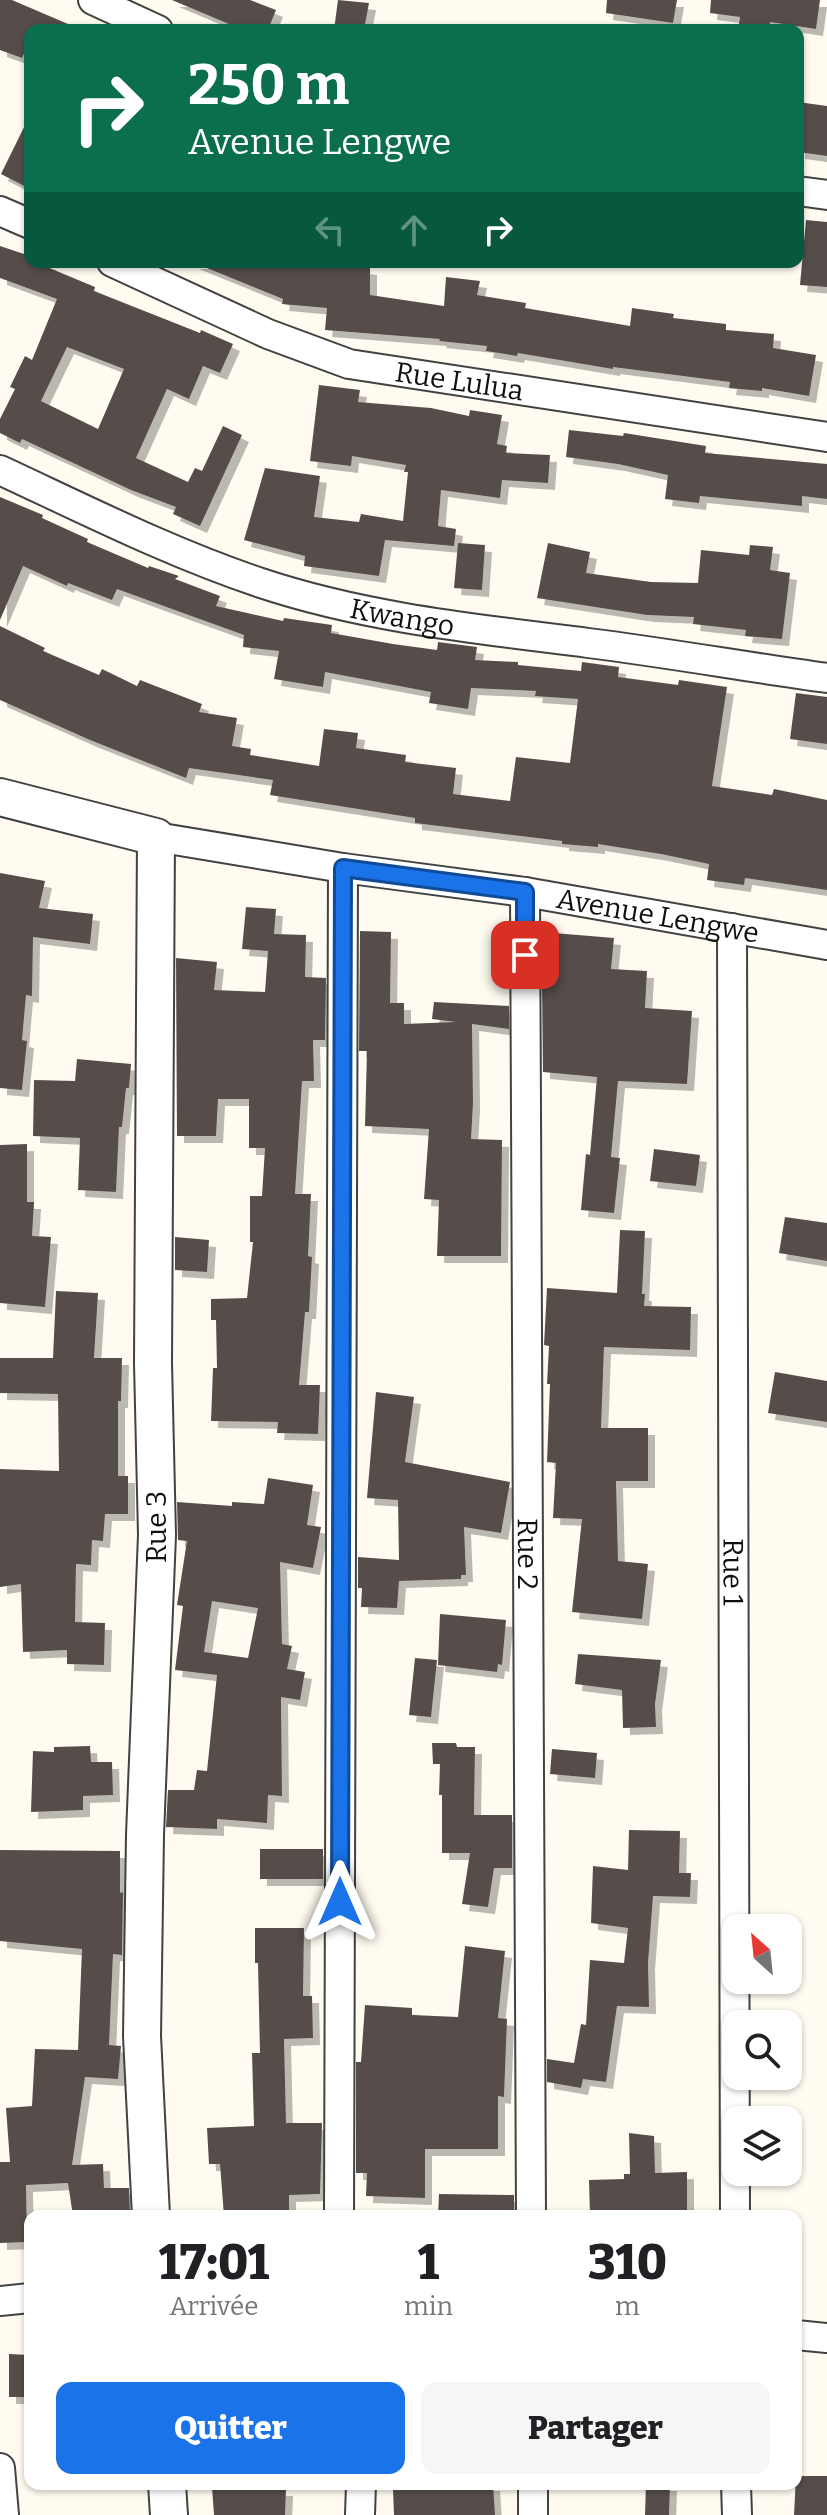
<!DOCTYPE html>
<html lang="fr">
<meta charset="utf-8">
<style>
:root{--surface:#fff;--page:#f6f6f6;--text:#202124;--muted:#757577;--accent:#1a73e8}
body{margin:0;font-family:Bitter,serif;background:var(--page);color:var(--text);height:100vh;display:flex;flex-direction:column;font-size:30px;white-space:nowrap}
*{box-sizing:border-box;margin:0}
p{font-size:26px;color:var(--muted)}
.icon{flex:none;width:44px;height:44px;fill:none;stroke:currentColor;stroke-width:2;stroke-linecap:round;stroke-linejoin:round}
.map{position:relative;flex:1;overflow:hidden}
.side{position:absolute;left:24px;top:2210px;width:778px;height:280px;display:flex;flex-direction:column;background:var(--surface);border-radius:16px;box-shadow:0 2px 6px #0004}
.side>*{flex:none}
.hud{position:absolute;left:24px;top:24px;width:780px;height:244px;border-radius:16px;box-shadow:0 2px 6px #0004;background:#0b6e4f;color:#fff;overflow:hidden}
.needle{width:52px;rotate:333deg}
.fabs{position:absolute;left:722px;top:1914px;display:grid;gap:16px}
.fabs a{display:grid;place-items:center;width:80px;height:80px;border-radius:16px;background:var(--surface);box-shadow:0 2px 6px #0004;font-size:40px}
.pin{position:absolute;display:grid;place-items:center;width:68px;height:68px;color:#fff;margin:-34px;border-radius:16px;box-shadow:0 4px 12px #0006}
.me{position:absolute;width:88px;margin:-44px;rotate:0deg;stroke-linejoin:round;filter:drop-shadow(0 0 6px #0008)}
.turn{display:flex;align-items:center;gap:28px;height:168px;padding:0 32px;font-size:36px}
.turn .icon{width:104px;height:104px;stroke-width:2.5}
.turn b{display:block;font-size:56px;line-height:68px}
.lanes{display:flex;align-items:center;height:76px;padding:0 32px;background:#0003;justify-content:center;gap:40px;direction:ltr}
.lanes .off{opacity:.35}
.eta{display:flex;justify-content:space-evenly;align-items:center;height:136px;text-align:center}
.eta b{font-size:48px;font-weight:800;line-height:56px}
.primary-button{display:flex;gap:16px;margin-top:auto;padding:16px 32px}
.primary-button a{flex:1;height:92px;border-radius:16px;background:var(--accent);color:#fff;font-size:32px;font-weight:800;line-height:92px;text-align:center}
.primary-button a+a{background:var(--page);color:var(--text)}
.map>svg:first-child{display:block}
.building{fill:#574e4b;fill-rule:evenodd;filter:url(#shadow)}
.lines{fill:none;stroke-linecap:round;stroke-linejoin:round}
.minor-casing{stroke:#424242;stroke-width:32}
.tertiary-casing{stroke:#424242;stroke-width:40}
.minor{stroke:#fff;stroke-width:28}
.tertiary{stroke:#fff;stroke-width:36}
.route-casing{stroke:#114b97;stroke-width:20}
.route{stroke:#1a73e8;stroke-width:14}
.labels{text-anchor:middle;stroke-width:8;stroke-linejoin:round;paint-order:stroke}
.street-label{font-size:28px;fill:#0f0f0f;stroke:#fff}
</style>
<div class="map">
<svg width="827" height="2515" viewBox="0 0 827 2515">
<defs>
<filter id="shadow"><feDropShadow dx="7" dy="7" stdDeviation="0" flood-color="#0004"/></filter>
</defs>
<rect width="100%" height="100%" fill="#fffbf0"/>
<path class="building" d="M0,0H12L82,30H30V40L22,58L0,50Z
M172,0H250L276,10L268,30H243Z
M338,0L369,3L364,30H334Z
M607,0H677L673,23L606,13Z
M711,0H820L816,29L770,22L769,30H738L740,17L710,13Z
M798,102L827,106V156L798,152Z
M30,115V189L1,174Z
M806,220L827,222V287L800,285Z
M0,246L30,256V262L49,263L47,267L95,287L94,291L200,333L201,330L233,344L220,373L203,366L189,399L167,389L136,458L188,482L195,468L202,471L223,426L242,435L200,526L173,514L176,507L131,490L22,439L20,443L0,433V419L15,389L10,387L25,356L32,360L57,299L0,278ZM67,347L124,369L98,429L41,401Z
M192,262H322L370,268V295L444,306L446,277L480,281L477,295L526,303L525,308L630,326L632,308L674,314L673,318L726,324V330L774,334L773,348L816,355L809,396L762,388V391L729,388L730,382L613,367V369L518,353L517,356L486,351L487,346L439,341L440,339L325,330L327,308L282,304L283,299Z
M319,385L360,390L358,402L431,408L469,416L470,410L502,415L497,444L507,446L506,453L550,455L548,483L502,480L500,498L441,490L438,526L456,529L454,546L385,540L379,576L304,566L305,556L244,540L265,468L320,476L314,517L359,522L361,514L403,521L408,472H404L406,465L352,456L351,466L310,461Z
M569,430L623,436L624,433L706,446L705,453L827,464V499L802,496V506L700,496L699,503L665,499L668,475L618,464L566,457Z
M0,497L43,515L42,518L88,539L87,542L148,568L149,566L179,576L175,579L220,596L216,606L283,621L284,618L332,625L331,633L393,644L437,650L438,642L477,647L475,660L518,662V665L581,671L582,662L619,667L618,677L678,685L679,680L727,687L712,786L772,795L774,789L827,800V890L745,878L744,885L707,880L709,864L661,854L598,844V847L562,844V841L415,823V818L270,795L273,780L189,768L186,778L90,740L0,700V626L45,648L43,651L99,675L102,669L137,686L140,680L202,704L199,712L237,718L232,746L251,749L250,755L319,766L324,729L358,733L356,748L406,755L405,762L456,768L453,794L510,801L516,757L570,763L578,699L535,696L536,691L471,688L468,709L429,703L431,692L325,672L323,687L274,679L279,651L243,647L244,635L183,613L117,589L112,600L68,583L67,586L23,566L0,620Z
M458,543L485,545L482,590L454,588Z
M548,543L590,552L586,573L651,582L698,583L701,550L749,555L750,545L773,547L770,570L790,573L782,639L745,636L746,630L693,624L694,617L647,615L537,598Z
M796,693L827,697V744L790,739Z
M0,873L45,881L39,908L93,914L90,944L33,937L32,996L26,995L22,1040L27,1041L22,1090L0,1088Z
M246,907L276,909L274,934L306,935L305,977L326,978L325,1040H313L314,1081H302L295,1194H311L308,1256L312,1257L309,1312H305L299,1385H320L318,1434L277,1433L278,1422L211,1421L213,1368H217L216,1320H211V1299L247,1298L253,1242H250V1196H262L265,1148H249V1099H218L216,1136H177L176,958L217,962L214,990L265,992L268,951L242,949Z
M360,931L391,932L390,1003H404V1024L456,1022L432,1019L434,1002L509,1006V1029L472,1024L473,1103L471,1139L502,1140L501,1256H437L439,1200L424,1199L429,1129L365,1126L367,1051H359Z
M542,932L614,938L611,969L647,971L645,1008L692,1011L687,1084L618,1081L611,1157L620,1158L614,1213L581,1210L586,1154L590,1155L597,1077L543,1072L542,986L546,955L542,954Z
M77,1059L131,1064L129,1088H126L122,1127H119L116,1192L78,1190L80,1138L33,1136L34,1080L75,1081Z
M27,1144V1202H34L32,1236L51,1237L45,1307L0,1303V1145Z
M654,1149L700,1155L696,1186L650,1181Z
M785,1217L827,1223V1261L779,1253Z
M620,1230L645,1231L642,1294H645L644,1306L691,1307L690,1350L604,1347L601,1428H648V1481H616L618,1561L648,1564L642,1619L572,1612L582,1519L553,1518L556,1463L547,1462L550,1384H547L549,1346L544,1345L547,1288L617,1293Z
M175,1237L209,1240L207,1272L175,1270Z
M56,1291L98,1293L94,1358H122L121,1401H118V1476H128V1514H105L103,1541L92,1540L91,1565L76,1564L75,1622L105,1623L104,1665L67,1664V1650L23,1652L21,1584L0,1587V1469L59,1471L58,1394L0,1393V1358H53Z
M775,1372L827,1381V1422L768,1413Z
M376,1392L414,1397L405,1462L510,1482L501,1533L464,1527L466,1575H461V1579L399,1581L397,1608L361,1607L362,1588H358V1557L399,1560L398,1500L367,1498Z
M268,1478L313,1485L307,1525L321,1527L313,1568L280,1562L282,1644L292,1646L287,1669L305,1672L300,1700L281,1697L282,1796L268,1795L267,1823L217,1819V1829L166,1827L168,1790H194L197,1770L207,1771L217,1675L175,1670L183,1606L177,1605L187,1541L178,1540L177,1502L232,1506V1502L264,1504ZM212,1601L258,1608L248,1658L204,1652Z
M440,1614L506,1620L502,1665L498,1664L497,1672L438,1665Z
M578,1654L661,1660L655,1704L656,1727L623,1728L622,1690L575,1684Z
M415,1658L437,1660L431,1717L409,1715Z
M432,1743H456L457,1747H475L474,1815H512V1868H494L488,1907L462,1904L470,1853H442V1795H439L440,1764H433Z
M90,1746L91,1762H112L113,1795L83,1796V1810L31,1812L33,1751L54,1752V1747Z
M552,1749L597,1753L595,1778L550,1774Z
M629,1830L680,1831L679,1873H691L690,1897L653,1896L648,1963L649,2007L617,2006L606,2082L583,2079L581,2088L547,2082V2059L574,2063L581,2024L586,2025L590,1960L624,1963L628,1928L591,1923L593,1866L628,1870Z
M260,1849H323V1879H260Z
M0,1850L120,1851V1893L123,1892L122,1955L113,1954L109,2045L121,2046L118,2079L85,2077L72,2165L103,2164L104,2188H129L130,2216H73L68,2183L26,2185L27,2242L0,2243V2162H10L6,2108L32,2106L35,2049L78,2050L82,1949L0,1941Z
M255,1928H304L303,1996H312L313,2038L284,2039L286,2123H322L320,2194L289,2195V2210L254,2211L255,2216H224L220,2164H209L207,2128L254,2126L252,2053H260L258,1963H255Z
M465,1946L505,1951L498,2018L507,2019L504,2097L498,2096V2149H425V2198L366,2196L367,2173H356V2062H361L365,2005L412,2008V2015L458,2017Z
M629,2133L654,2136L655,2173L687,2172V2211L590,2216L589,2180L624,2179V2174H630Z
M439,2194L514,2195V2216H438Z
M9,2354L30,2355V2397H9Z
M796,2476H827V2515H794Z
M450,2484H493L495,2515H394L393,2489L450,2486Z
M646,2484H670L669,2515H645Z
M246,2485L247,2488L286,2489L285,2515H214L212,2487Z"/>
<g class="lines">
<g class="minor-casing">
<g id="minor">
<path d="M93,0L158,30"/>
<path d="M798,191L827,195"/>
<path d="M0,211L30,224"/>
<path id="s1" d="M112,262L268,334L349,364L827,437"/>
<path id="s2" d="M0,470C86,510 171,553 261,583C366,618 478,629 588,643C668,653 747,667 827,678"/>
<path id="s3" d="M156,837L343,868L525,892L827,945"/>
<path id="s4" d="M525,892L531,2216"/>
<path id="s5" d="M732,928L735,2216"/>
<path d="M339,2216L343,868"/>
<path d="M0,2301L30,2298"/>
<path d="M796,2335L827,2338"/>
<path d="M0,2468L4,2515"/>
<path d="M533,2484V2515"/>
<path d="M736,2484L737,2515"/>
<path d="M360,2515L361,2484"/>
</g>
</g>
<g class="tertiary-casing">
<path id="tertiary" d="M0,797L156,837L153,1363L157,1535L145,1835L142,2036L151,2216
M167,2484L169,2515"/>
</g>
<use href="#minor" class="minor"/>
<use href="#tertiary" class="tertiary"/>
</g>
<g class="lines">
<g class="route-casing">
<path id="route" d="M340,1902L343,868L525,892V955"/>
</g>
<use href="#route" class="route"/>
</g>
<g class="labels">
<g class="street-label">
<text dy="10" stroke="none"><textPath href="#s1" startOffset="370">Rue Lulua</textPath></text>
<text dy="10" stroke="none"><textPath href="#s2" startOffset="430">Kwango</textPath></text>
<text dy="10" stroke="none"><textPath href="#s3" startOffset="508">Avenue Lengwe</textPath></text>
<text transform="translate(156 1527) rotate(-90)" y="10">Rue 3</text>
<text dy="10" stroke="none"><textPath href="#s4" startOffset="662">Rue 2</textPath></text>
<text dy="10" stroke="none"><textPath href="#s5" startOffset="644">Rue 1</textPath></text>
</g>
</g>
</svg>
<div class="fabs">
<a><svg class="needle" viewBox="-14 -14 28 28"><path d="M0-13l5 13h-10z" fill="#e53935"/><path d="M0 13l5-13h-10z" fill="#757577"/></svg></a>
<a><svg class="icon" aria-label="search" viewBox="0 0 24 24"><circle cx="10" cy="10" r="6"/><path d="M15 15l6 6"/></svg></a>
<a><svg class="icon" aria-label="layers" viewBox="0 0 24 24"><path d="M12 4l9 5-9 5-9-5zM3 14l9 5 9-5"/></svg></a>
</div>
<div class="pin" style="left:525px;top:955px;background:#d93025"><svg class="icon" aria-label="arrive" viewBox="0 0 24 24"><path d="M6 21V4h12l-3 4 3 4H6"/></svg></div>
<svg class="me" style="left:340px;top:1902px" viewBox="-20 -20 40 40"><path d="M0-17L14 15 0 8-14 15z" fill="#1a73e8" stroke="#fff" stroke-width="4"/></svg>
<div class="hud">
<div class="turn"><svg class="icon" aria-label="right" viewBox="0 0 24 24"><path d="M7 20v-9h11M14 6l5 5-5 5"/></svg><div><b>250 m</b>Avenue Lengwe</div></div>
<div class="lanes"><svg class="icon off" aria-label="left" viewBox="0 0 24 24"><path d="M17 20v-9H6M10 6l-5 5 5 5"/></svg><svg class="icon off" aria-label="ahead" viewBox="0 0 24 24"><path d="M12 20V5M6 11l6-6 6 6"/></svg><svg class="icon" aria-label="right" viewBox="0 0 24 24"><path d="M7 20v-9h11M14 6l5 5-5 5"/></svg></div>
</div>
<section class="side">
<div class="eta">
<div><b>17:01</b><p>Arrivée</p></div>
<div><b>1</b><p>min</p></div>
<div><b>310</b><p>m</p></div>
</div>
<div class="primary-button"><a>Quitter</a><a>Partager</a></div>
</section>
</div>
